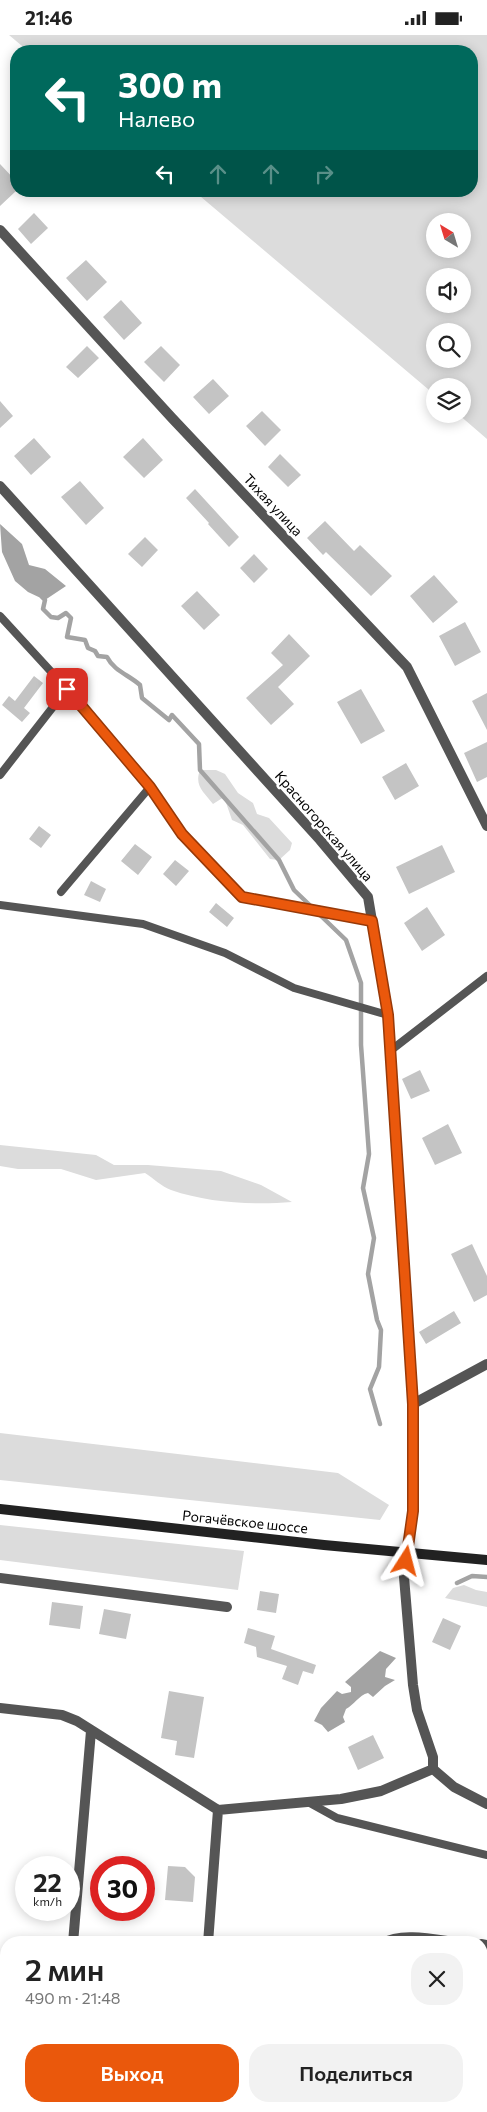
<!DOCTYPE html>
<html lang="ru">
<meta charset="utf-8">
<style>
:root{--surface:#fff;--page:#f2f2f2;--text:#222;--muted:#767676;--accent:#ea580c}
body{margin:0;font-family:Commissioner,sans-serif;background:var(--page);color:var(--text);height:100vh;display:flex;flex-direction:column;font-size:19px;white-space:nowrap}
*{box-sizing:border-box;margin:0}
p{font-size:16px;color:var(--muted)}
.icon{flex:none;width:28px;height:28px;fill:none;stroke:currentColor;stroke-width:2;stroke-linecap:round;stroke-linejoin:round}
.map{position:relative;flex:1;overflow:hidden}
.sheet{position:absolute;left:0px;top:1901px;width:488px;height:176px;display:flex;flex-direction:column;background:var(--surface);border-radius:20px 20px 0 0;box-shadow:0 2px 12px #0003}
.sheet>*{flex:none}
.hud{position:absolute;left:10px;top:10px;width:468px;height:152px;border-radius:20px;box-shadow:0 2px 12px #0003;background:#00695c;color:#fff;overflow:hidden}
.needle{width:32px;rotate:322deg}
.tools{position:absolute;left:426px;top:178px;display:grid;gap:10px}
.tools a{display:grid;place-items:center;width:45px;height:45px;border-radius:50%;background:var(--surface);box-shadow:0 2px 12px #0003;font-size:25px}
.speed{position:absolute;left:15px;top:1821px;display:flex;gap:10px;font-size:25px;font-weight:700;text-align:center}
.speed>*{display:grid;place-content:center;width:65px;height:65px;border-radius:50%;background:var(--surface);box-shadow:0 2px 12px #0003;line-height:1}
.speed small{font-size:12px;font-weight:400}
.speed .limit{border:8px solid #d22;background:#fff;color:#111}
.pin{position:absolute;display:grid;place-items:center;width:42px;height:42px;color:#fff;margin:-21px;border-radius:10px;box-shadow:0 2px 8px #0006}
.me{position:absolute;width:55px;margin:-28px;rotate:9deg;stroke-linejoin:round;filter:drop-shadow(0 0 4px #0008)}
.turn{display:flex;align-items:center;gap:18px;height:105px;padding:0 25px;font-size:22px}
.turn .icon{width:65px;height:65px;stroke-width:2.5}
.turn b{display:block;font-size:35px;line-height:42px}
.lanes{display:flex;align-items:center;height:48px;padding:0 25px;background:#0003;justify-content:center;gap:25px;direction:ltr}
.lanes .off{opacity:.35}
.round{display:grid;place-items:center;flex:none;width:52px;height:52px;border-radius:20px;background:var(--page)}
.headline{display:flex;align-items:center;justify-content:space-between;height:85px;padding:0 25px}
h1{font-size:30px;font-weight:600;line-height:38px}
.cta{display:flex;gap:10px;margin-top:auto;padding:10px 25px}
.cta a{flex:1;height:58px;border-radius:20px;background:var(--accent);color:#fff;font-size:20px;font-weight:600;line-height:58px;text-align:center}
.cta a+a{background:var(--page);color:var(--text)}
.status{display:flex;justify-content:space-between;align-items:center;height:35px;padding:0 25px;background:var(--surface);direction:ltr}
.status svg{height:14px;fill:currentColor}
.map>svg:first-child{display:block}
.green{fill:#dcdcdc;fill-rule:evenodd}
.water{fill:#a3a3a3}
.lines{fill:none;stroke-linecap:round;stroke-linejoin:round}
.stream{stroke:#a3a3a3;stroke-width:4.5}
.building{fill:#c4c4c4}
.service{stroke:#555;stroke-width:8}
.minor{stroke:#555;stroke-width:10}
.secondary{stroke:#222;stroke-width:10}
.route-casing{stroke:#983908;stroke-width:12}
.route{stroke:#ea580c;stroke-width:9}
.labels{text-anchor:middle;stroke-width:5;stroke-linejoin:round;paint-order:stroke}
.street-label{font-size:14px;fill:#000;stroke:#fff}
</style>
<div class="status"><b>21:46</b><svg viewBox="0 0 49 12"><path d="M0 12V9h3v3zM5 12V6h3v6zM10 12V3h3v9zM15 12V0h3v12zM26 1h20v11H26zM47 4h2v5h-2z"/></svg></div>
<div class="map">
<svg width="487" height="2077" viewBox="0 0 487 2077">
<rect width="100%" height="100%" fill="#fff"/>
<path class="green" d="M9,0H487V404L458,379H462V351H435V360L194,156H471V16H28ZM435,186H462V214H435ZM435,241H462V269H435ZM435,296H462V324H435Z
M200,735H216L225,739L238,758L253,768L257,779L269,783L292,808L290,815L279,825L270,824L243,790L232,785L224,762L213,769C204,757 194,751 200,735Z
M0,1110L96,1120L114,1130H148L221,1136L261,1150L292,1167C253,1170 208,1168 171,1155C162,1152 153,1143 145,1138L96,1145L61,1134H18L0,1131Z
M0,1398L338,1438L389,1470L380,1485L0,1445Z
M0,1490L244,1516L238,1555L0,1525Z
M464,1550L476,1555L487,1557V1572L445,1563L453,1553Z"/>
<path class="water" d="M0,489L22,509L29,530L45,534L66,551L45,565L28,557L15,546L2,517Z
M380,1616L396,1623L386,1634L385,1642L395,1645L385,1651L373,1662L368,1658C359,1660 354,1670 346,1674L343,1682L345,1687L328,1697L322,1690L314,1686L321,1673L337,1656L342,1659L351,1657V1652L345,1647Z"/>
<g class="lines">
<path class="stream" d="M42,562L45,565L43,574L51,582L58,583L66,578L71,583L67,602L85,605L88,613L95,616L98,621L107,622C114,636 129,640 140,650L142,663L169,685L172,680L199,709L200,735L279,825L294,855L346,905L361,948V1010L369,1119L363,1153L374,1203L368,1239L377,1285L381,1295L379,1332L370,1354L380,1389
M457,1548L472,1541L487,1542"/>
</g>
<path class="building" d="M0,129L16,146V156L0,171Z
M34,178L48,193L31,209L18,194Z
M86,225L107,247L87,266L66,243Z
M121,265L142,288L124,305L103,282Z
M87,311L99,323L78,343L66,332Z
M161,311L180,330L164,347L144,327Z
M213,344L229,361L209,379L193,362Z
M0,366L13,381L0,393Z
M262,376L281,395L265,411L246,391Z
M34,403L51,422L31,440L14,421Z
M143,403L163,425L144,443L123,422Z
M280,419L301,440L288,452L268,432Z
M80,446L104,473L86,490L61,462Z
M195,454L239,502L229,512L208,489L209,488L186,463Z
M325,486L354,516L360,510L392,541L371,561L326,517L323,520L307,503Z
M145,502L158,515L142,532L128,519Z
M254,519L268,534L254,548L240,533Z
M434,540L458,567L433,588L410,561Z
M197,556L220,580L204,595L181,571Z
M465,587L481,617L455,631L439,601Z
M289,599L310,621L278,652L294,669L271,690L246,663L283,630L271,618Z
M34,641L43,648L24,673L30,678L22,687L2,670L9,661L15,666Z
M361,654L385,696L361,709L337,667Z
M487,658V695L472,666Z
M487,707V742L477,747L464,718Z
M406,728L419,751L395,765L382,742Z
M39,791L51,800L41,813L29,804Z
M135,809L152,822L138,840L121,826Z
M442,810L455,837L409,859L396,832Z
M175,825L189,836L176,851L163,839Z
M91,846L106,854L100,867L84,860Z
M216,868L234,883L227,892L209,877Z
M427,872L445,900L422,916L404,888Z
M420,1035L430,1056L411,1064L402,1044Z
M448,1089L462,1118L435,1130L422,1103Z
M472,1209L487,1241V1260L474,1267L451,1219Z
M454,1276L461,1288L426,1309L419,1297Z
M260,1556L279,1559L276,1578L257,1575Z
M52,1567L83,1571L80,1594L49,1590Z
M104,1574L131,1579L126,1604L99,1599Z
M443,1583L461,1591L450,1615L432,1607Z
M248,1593L275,1601L271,1614L316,1630L313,1639L303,1636L298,1650L282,1644L287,1631L257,1622L256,1612L244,1608Z
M169,1656L204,1662L194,1723L175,1720L177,1706L161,1703Z
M373,1700L384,1723L358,1735L348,1712Z
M168,1831L185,1832L195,1842L193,1867L165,1865Z"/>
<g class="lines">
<path class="service" d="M0,581L67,654L150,752L182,799L242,862L372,886
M0,740L67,654
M61,857L150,752
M0,870L143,889L225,918L294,953L388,980
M390,1016L487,941
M308,1767L337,1783L487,1820"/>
<path class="minor" d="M0,195L172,383L407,632L487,791
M0,451L320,805L368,862L388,980L413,1369V1476L404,1542L413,1650L417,1675L433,1722V1734L454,1752L487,1769
M413,1369L487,1329
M0,1543L227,1572
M0,1673L62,1680L77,1686L218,1775L341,1764L381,1756L433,1734
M73,1908L91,1696
M208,1908L218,1775
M384,1908C401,1896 442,1906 463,1908
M481,1909L487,1910
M58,2077L59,2071
M195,2077L196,2071
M357,2077V2071"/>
<path class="secondary" d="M0,1474L324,1510L487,1525"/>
</g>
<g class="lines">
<g class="route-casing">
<path id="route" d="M67,654L150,752L182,799L242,862L372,886L388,980L413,1369V1476L406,1526"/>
</g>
<use href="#route" class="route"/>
</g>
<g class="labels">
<g class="street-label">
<text transform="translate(273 470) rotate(47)" y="5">Тихая улица</text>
<text transform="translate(324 791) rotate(49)" y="5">Красногорская улица</text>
<text transform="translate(245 1487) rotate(6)" y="5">Рогачёвское шоссе</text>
</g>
</g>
</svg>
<div class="tools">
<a><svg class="needle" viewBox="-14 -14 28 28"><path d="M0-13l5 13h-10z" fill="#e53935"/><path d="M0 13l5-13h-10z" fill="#767676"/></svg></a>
<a><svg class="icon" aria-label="sound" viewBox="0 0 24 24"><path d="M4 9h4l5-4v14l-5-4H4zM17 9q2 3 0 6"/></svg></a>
<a><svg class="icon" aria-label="search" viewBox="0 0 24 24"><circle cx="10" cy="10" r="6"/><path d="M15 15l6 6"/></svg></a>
<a><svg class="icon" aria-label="layers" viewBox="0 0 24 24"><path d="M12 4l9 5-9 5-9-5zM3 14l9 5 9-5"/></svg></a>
</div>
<div class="speed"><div>22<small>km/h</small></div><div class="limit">30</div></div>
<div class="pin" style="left:67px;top:654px;background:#d93025"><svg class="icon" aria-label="arrive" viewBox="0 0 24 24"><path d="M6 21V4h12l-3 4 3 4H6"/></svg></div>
<svg class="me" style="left:406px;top:1526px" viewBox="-20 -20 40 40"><path d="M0-17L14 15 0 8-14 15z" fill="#ea580c" stroke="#fff" stroke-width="4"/></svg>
<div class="hud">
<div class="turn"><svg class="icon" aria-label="left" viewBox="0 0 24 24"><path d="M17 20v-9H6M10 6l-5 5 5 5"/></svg><div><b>300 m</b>Налево</div></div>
<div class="lanes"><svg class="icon" aria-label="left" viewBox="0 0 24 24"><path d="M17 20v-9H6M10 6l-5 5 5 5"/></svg><svg class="icon off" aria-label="ahead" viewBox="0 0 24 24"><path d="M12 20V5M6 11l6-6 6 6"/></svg><svg class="icon off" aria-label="ahead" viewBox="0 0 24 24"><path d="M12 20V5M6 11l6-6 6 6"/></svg><svg class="icon off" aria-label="right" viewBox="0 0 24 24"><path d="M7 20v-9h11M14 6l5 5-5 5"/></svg></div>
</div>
<section class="sheet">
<div class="headline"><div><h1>2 мин</h1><p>490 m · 21:48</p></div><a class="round"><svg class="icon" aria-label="close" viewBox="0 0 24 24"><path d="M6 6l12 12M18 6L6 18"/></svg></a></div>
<div class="cta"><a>Выход</a><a>Поделиться</a></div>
</section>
</div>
